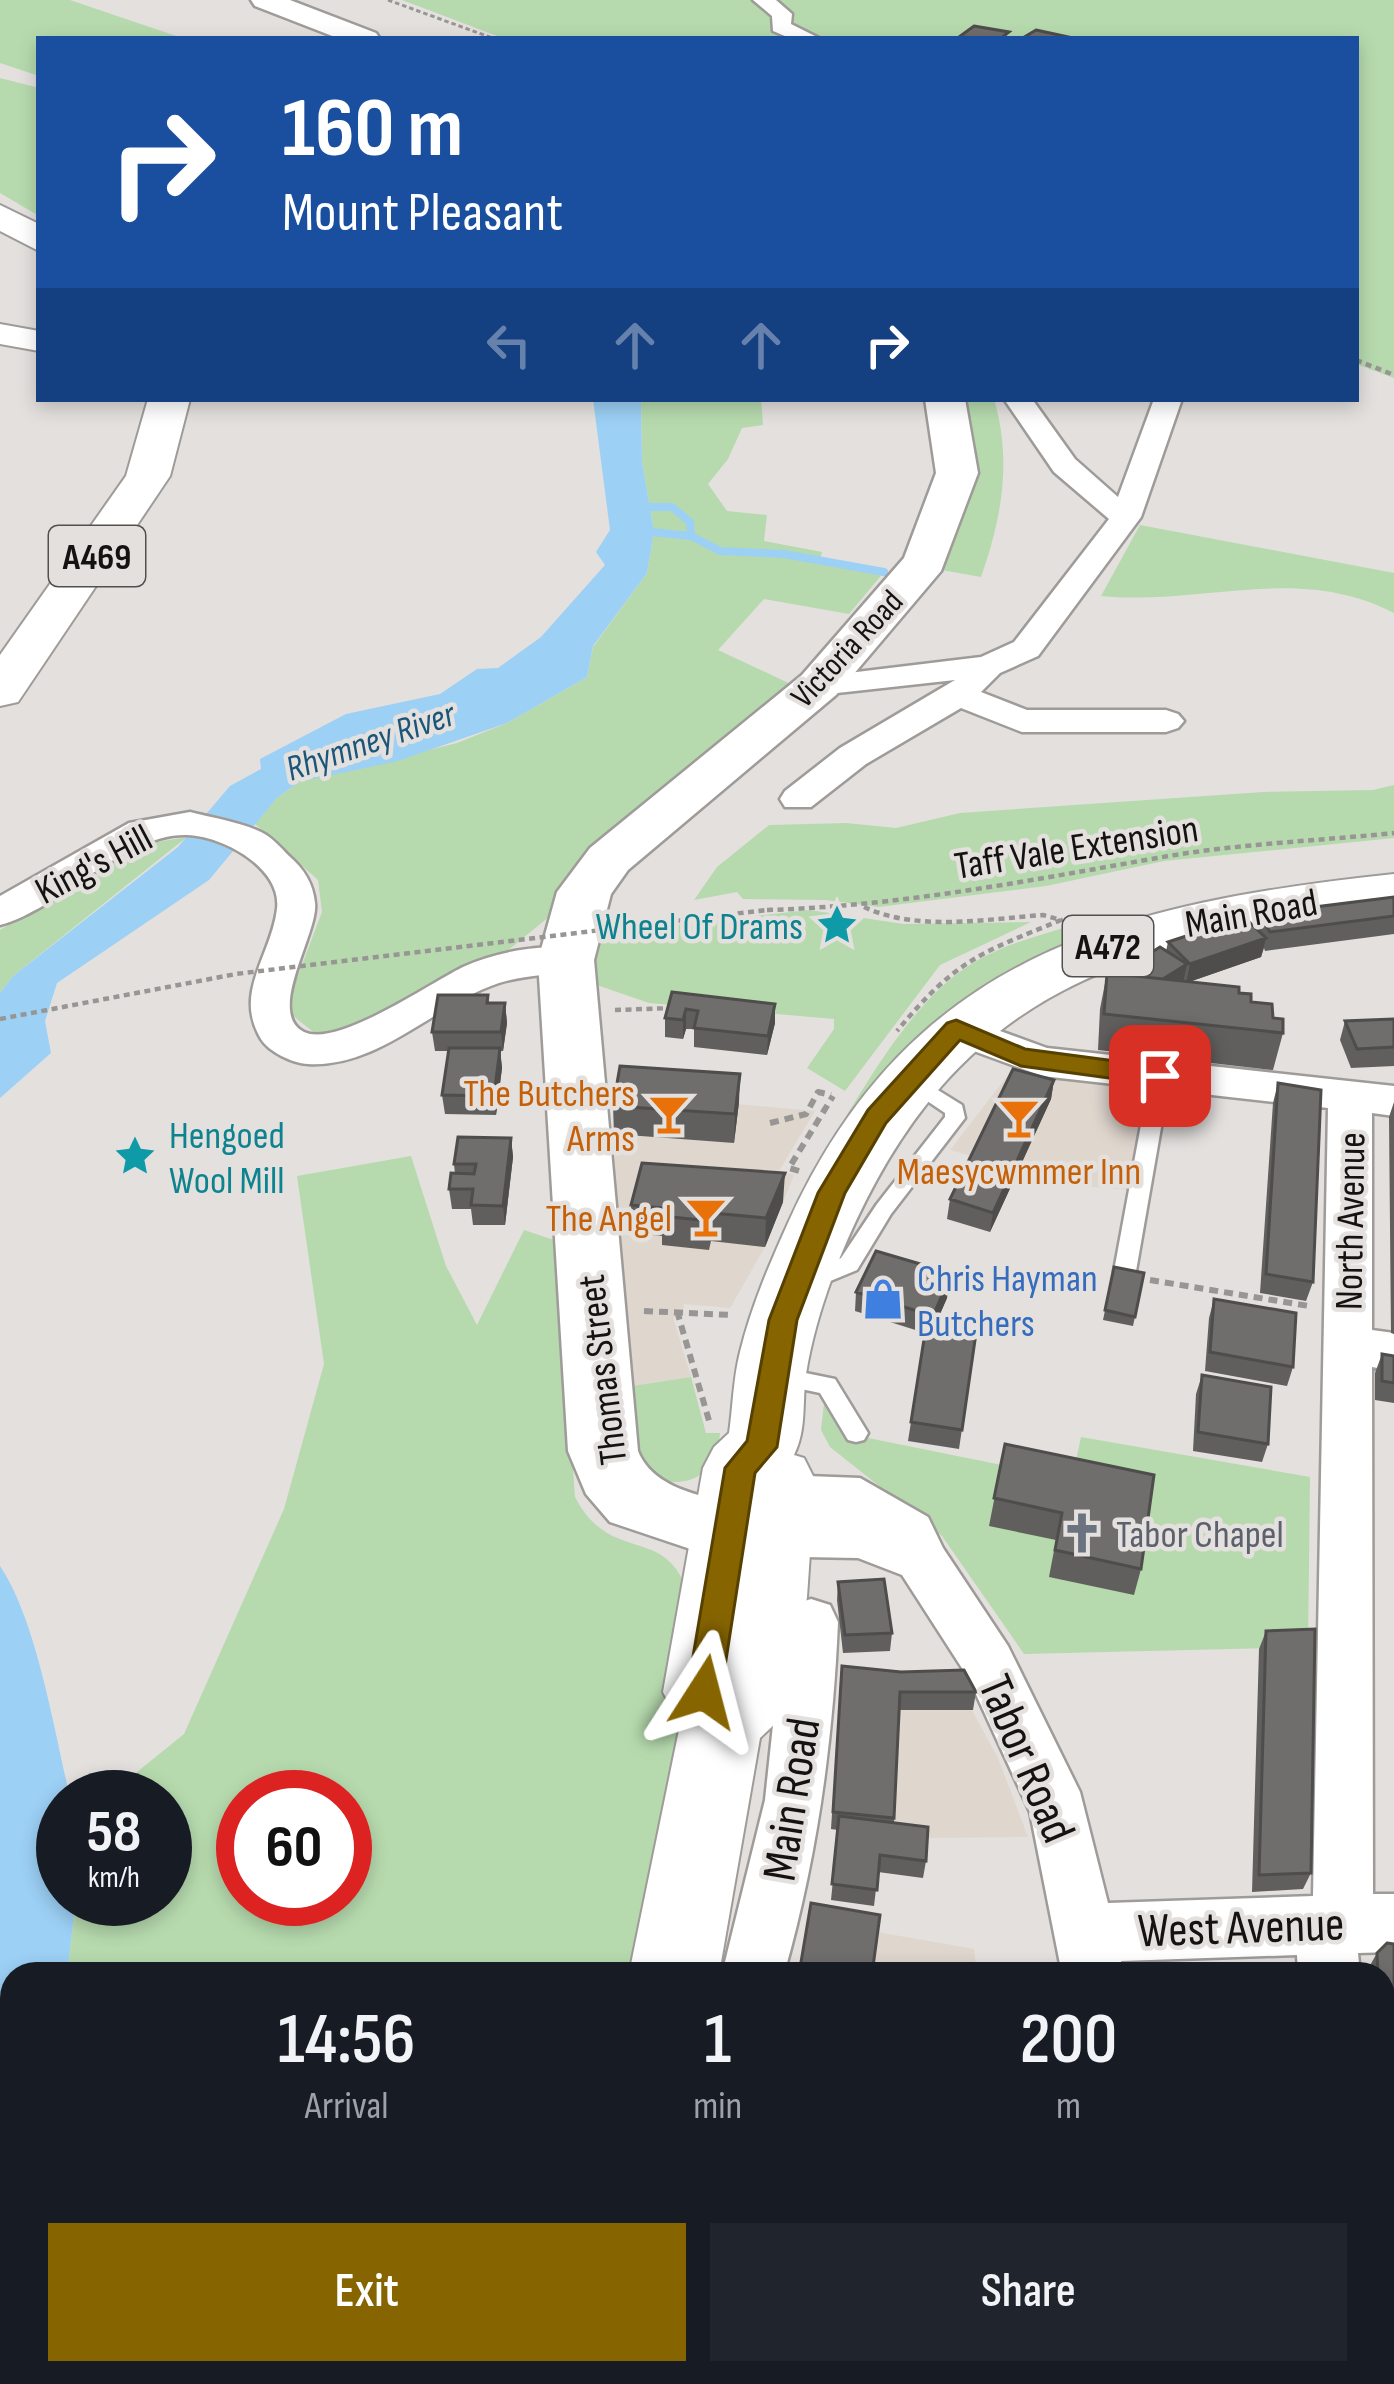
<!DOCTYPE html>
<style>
:root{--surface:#171b24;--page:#20242c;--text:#f1f3f6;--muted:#9ea1a6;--accent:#866400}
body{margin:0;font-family:"Sofia Sans Condensed",sans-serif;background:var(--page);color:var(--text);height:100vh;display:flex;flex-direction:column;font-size:45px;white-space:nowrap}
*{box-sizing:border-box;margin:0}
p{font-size:39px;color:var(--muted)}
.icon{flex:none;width:66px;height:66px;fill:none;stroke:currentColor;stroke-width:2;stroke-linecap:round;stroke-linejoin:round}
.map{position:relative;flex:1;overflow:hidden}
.side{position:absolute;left:0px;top:1962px;width:1395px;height:423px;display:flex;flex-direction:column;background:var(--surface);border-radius:36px 36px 0 0;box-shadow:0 6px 18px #0003}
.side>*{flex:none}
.top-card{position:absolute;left:36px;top:36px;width:1323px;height:366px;border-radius:0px;box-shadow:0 6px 18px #0003;background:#1a4fa0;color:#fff;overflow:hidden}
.speed{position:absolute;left:36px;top:1770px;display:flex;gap:24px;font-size:60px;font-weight:700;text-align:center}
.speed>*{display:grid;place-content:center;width:156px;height:156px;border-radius:50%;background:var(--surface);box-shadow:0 6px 18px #0003;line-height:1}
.speed small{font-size:30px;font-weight:400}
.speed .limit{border:18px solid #d22;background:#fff;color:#111}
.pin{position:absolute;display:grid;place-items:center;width:102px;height:102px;color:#fff;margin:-51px;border-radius:24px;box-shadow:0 6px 18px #0006}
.me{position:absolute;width:132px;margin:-66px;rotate:9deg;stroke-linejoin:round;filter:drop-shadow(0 0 9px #0008)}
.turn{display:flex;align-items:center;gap:42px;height:252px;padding:0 48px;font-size:54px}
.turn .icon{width:156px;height:156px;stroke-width:2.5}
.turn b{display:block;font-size:84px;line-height:102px}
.lanes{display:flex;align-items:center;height:114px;padding:0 48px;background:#0003;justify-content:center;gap:60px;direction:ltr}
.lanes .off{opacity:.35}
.eta{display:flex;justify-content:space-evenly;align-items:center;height:204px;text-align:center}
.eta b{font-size:72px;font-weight:600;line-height:84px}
.button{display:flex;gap:24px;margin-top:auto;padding:24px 48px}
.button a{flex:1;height:138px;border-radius:0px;background:var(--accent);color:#fff;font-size:48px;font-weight:600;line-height:138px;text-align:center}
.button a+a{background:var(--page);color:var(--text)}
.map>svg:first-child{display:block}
.built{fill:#dfd6ce}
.green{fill:#b6daae;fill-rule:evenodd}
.water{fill:#9cd0f5}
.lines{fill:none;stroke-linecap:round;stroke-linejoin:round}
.stream{stroke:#9cd0f5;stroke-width:8}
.service-casing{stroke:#9e9b99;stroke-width:5}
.minor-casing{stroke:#9e9b99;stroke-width:5}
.tertiary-casing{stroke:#9e9b99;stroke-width:4}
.secondary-casing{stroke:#9e9b99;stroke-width:5}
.primary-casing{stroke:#9e9b99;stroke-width:4}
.path-far3{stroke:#989694;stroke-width:3;stroke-dasharray:4.5 3;stroke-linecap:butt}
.path-far2{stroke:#989694;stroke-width:4.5;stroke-dasharray:6 4.5;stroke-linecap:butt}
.path-far1{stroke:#989694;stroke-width:6;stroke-dasharray:9 6;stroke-linecap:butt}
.path{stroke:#989694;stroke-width:8;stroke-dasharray:12 8;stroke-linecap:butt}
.service{fill:#fff;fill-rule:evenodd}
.minor{fill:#fff;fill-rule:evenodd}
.tertiary{fill:#fff;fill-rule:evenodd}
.secondary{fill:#fff;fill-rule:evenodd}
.primary{fill:#fff;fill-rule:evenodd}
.path-bridge{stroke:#989694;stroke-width:4.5;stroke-dasharray:6 4.5;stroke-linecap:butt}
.wall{fill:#605f5d}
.shaded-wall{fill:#4e4d4c}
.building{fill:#706e6c;stroke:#4e4d4c;stroke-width:3}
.route{fill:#866400;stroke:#574100;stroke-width:3}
.labels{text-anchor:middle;stroke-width:9;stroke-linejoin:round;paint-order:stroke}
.far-street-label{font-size:33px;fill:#141312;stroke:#e3e0de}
.shield{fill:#e3e0de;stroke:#52504f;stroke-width:3}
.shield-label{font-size:36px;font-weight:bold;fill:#141312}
.far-water-label{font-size:36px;font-style:italic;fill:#1b5579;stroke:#e3e0de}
.street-label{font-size:39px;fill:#141312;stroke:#e3e0de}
.culture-label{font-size:39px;fill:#0d838f;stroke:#e3e0de;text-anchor:end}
.food-label{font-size:39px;fill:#c56008;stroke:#e3e0de;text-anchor:end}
.shop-label{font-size:39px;fill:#366cbe;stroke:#e3e0de;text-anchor:start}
.worship-label{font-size:39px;fill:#5b616d;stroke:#e3e0de;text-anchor:start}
.near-street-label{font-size:48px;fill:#141312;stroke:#e3e0de}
</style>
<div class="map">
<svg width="1394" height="2384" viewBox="0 0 1394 2384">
<rect width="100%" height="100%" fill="#e3e0de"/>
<path class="built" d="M1012,1070L1149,1085L1129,1190L1083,1186L950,1150Z
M621,1094L815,1111L779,1171L794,1175L765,1247L730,1308L684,1304L683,1317H673L691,1377L632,1386L615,1190L614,1134Z
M960,1688L998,1758L1028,1837L925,1838L831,1829L839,1721Z
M809,1920L974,1949L977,1974H801Z"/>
<path class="green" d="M0,0H70L185,39H39V76L0,63Z
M402,0H756L775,15L771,27L794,39H505Z
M770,0H1394V378L1356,364V39H819L792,30Z
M0,78L39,88V216L0,193Z
M641,399H761L763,425L742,428L728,459L708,484L727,511L767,515L764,541L822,552L819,563L884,572L849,614L764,599L718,650L797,687L561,907L495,961L350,1034L321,1038L293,1016L291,994L322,912L318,880L255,824L277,798L299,782L457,743L507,723L587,677L593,647L647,573L654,531L642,462Z
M959,399H994C1012,461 1002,517 981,577L936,569Z
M1140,525L1394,573V613C1298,563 1200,606 1101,596Z
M1394,785V838L1164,861L1046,886L878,907L826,900L743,899L737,892L694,900L717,867L769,825L846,823L896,828L960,813L1263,792L1373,790Z
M187,837L13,976L0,993V930L144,844Z
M809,910L904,924L1031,922L940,965L845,1091L807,1068L834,1029V1019L649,1003L591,983L593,934Z
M1070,926L1082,939L992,982L956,1007L819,1174L813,1171C855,1105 905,1004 973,963C1003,945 1037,936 1070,926Z
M411,1156L446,1266L477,1325L524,1230L557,1241L575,1497C607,1559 655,1531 680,1575C705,1618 656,1911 645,1974H67L76,1899H165V1797H128L137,1772L184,1734L284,1509L324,1364L297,1176ZM243,1797H345V1899H243Z
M691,1377L706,1433H720L717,1460C705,1473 694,1482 675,1482C628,1481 634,1421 632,1386Z
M824,1403L848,1441L868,1438L1072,1479L1081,1437L1310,1477L1308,1647L1024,1654L942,1536L830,1447L821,1430Z
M62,2373H571L569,2384H60Z"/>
<path class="water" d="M593,399H641L642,462L654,531L647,573L593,646L587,677L507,723L398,761L299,782L277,798L209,880L57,983L45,1021L51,1053L0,1098V993L13,976L178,847L230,786L261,769L260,759L346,714L440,694L477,669L498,668L541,637L605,565L596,552L610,530Z
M0,1566C37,1621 54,1731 70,1797H63V1899H76L67,1974H12V2373H62L60,2384H0Z"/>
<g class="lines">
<path class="stream" d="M640,507H672L690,522L691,536
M642,531L691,536L720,551L784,554L884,572"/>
<g class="service-casing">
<path id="service" d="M1160,1069L1170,1076L1136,1271L1133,1277H1117L1114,1271L1150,1076Z
M912,1074L962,1105L965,1118L891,1214L857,1270L828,1282L800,1275L797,1269L800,1263L808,1261L826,1265L841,1258L877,1204L945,1117V1113L905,1086L902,1081Z
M776,1367L835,1379L868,1433L864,1440L856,1442L848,1440L820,1393L768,1382L765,1376L768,1370Z
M1383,2184H1394V2214H1383Z"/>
</g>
<g class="minor-casing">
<path id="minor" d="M753,0H776L792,14L791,24L821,39H792L773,31L772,16Z
M1004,399H1032L1075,459L1118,497L1154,399H1182L1141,517L1038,656L1000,673L981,692L1027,710H1166L1178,714L1184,721L1178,728L1166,732H1022L961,708L866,764L811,807H785L780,799L785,791L840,748L955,680L819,695L807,692L802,685L807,678L981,657L1014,642L1109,519L1054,472Z
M190,812C213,818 240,822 261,832C272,837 281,848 289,856C304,869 313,883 315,903C319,932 265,1013 304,1032C337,1048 430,983 463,967C496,952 545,942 580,951L586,960L580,969C554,976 526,974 499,983C435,1004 380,1068 308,1064C292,1063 269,1052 261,1039C233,992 271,957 277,909C282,868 223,836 187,835C124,833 61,909 0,925V896L129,823Z
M956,1015L1047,1048L1394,1086V1116L1372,1113V1330L1394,1333V1371L1372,1367L1373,1894H1394V1952L1358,1953L1360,1974H1298L1297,1955L1121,1961L1124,1974H1062L1030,1812L969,1679L902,1575L858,1558L748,1556L730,1549L722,1534L730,1519L745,1513L735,1510L727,1495L735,1480L753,1474L860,1478L928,1517L943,1548L1008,1646L1080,1792L1108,1903L1313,1896L1328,1108L1042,1076L941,1039L935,1029L941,1019Z
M811,1599L830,1605L838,1622C833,1742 817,1858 784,1974H722L765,1800L784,1622L792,1605Z
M1383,2343L1394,2348V2384H1337L1335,2373H1383Z
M637,2373H707L705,2384H635Z
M1095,2373H1165L1166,2384H1096Z"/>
</g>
<g class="tertiary-casing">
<path id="tertiary" d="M0,324L39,331V351L0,344Z"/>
</g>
<g class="secondary-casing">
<path id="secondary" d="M251,0H290L376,33L380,39H340L255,6Z
M925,399H965L978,473L941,571L836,695L628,870L611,894L594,960L638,1451C655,1494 716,1497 755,1510L766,1532L755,1554L729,1562L610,1522L586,1494L568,1451L538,960L557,892L590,848L802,675L904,558L936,473Z"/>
</g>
<g class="primary-casing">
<path id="primary" d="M0,205L39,224V251L0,231Z
M148,399H190L170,476L18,702L0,706V655L126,476Z
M1394,874V910C1112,940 941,994 832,1278C821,1308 811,1342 806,1374C802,1402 807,1429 794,1455L804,1458L815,1480L807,1597L790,1695L778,1721L760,1738L719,1974H629L680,1725L663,1692L703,1468L714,1447L729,1433C733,1406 733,1379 740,1352C751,1307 769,1265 788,1223C910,953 1123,903 1394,874Z
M554,2373H656L654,2384H552Z"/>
</g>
<path class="path-far3" d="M388,0L495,39"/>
<path class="path-far2" d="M1356,360L1394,375
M864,907C918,932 986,919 1043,915L1061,920C978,954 956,960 897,1031
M767,910C900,906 1026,881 1157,858C1234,844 1316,841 1394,833
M615,1010L674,1008"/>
<path class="path-far1" d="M770,1123L806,1114L818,1092L831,1095
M799,1171L789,1168L833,1096
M1150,1280L1309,1306
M644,1311L732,1315
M677,1311L710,1424"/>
<path class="path" d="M1030,1974L1043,1960"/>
<use href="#service" class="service"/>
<use href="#minor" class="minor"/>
<use href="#tertiary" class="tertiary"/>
<use href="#secondary" class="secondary"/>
<use href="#primary" class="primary"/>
<path class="path-bridge" d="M0,1019L236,974L767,910"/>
</g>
<path class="wall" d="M1394,897V934L1265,951L1264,948L1261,957L1189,982L1239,993L1273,1018L1283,1033L1273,1070L1098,1050L1100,1009L1107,973L1117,974L1166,951L1168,942L1256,928L1259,914Z
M672,992L775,1023L767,1055L694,1047V1029H686L683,1039L665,1037V1018Z
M488,995L489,1003H505L507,1023L503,1051H500L502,1068L496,1115L445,1114L442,1095L449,1051H435L432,1032Z
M1394,1019V1066L1351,1068L1340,1040L1345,1021Z
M1054,1080L1051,1099L990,1232L947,1219L950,1199Z
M1278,1083L1313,1282L1306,1301L1260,1293L1273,1103Z
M739,1102L734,1143L614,1134L613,1106Z
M1394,1102V1334L1391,1333L1389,1117Z
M511,1138L513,1157L505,1225H473L471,1209H452L449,1189L455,1174L454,1164Z
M783,1202L765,1247L711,1241L709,1250L662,1245V1236L632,1233L631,1205Z
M927,1266L926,1272L949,1279L947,1298L931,1334L975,1340L959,1449L908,1441L925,1333L855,1311L856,1292Z
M1114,1267L1144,1273L1133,1326L1103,1320Z
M1214,1299L1293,1367L1287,1386L1205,1371L1209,1318Z
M1382,1354L1394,1356V1403L1375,1400V1373Z
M1202,1375L1268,1444L1262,1462L1193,1451L1196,1394Z
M1005,1444L1141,1569L1134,1595L1049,1577L1056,1540L989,1526Z
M838,1582L892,1633L890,1651L843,1653L837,1600Z
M1266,1631L1311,1873L1303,1889L1252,1892L1259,1649Z
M842,1666L976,1692L973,1710H899L894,1823L926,1861L923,1878L878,1872L874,1906L831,1900L838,1830L831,1829Z
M1394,1944V2111L1383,2110V1974H1368V1969L1377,1953Z
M1206,2373H1321L1323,2384H1208Z"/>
<path class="shaded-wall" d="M1266,938L1261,957L1186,983L1190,964Z
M1187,964L1183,983L1144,991Z
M505,1003L507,1023L503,1051L501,1032Z
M775,1004V1023L767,1055L768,1036Z
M686,1009V1029L683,1039V1020Z
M500,1048L502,1068L496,1115L494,1096Z
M740,1074L739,1102L734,1143L735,1114Z
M1054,1080L1051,1099L990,1232L993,1213Z
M511,1138L513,1157L505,1225L503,1206Z
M785,1173L783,1202L765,1247L766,1218Z
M949,1279L947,1298L931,1335L933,1316Z"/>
<path class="building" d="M974,26L1009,32L1000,39L959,37Z
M1036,30L1073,38L1021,39Z
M1394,897V916L1270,932L1259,914Z
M1244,917L1266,938L1190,964L1168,942Z
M1160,947L1187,964L1163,979L1117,974Z
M1107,973L1239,987V993L1251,994V1002L1272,1004L1273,1018L1283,1019V1033L1104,1014Z
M672,992L775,1004L768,1036L694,1028L698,1011L686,1009L683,1020L665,1018Z
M438,995H488L487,1003H505L501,1032H432Z
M1394,1019V1047L1357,1049L1345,1021Z
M449,1048H500L494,1096L442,1095Z
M620,1066L740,1074L735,1114L613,1106Z
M1013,1069L1054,1080L993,1213L950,1199Z
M1278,1083L1321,1090L1313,1282L1266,1274Z
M458,1137L511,1138L503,1206L471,1205L473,1189H449L451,1173L474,1174L476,1164H454Z
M642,1163L785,1173L766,1218L711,1213L710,1221L662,1216L663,1208L631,1205Z
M876,1251L927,1266L924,1271L949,1279L933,1316L856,1292Z
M1114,1267L1144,1273L1135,1317L1105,1310Z
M1214,1299L1296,1313L1293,1367L1210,1352Z
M925,1333L975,1340L962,1430L911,1422Z
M1382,1354L1394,1356V1383L1382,1381Z
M1202,1375L1271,1387L1268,1444L1198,1432Z
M1005,1444L1154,1475L1141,1569L1055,1550L1062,1513L994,1498Z
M884,1579L892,1633L845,1635L838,1582Z
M1315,1629L1311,1873L1259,1875L1266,1631Z
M842,1666L901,1672L964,1670L976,1692H900L894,1818L833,1812Z
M839,1816L928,1827L926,1861L880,1855L877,1890L832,1884Z
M811,1903L880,1915L872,1974H799Z
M1387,1943L1394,1944V2095L1390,2094L1383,2023V1974H1378L1377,1953Z
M726,2373H802L800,2384H724Z
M1216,2373H1321L1323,2384H1218Z"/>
<path class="route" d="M956,1020L1025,1049L1160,1067L1173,1076L1160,1085L1021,1066L960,1040L886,1123L845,1193L797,1320L777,1447L755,1473L721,1692L716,1702L704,1707L692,1702L687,1692L725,1468L747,1441L769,1320L818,1193L868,1110L947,1023Z"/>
<defs>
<g id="sight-bare" transform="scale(3.24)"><path d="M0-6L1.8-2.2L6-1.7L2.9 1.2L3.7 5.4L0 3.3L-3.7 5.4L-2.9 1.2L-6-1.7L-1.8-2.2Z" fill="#0f9aa8" stroke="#e3e0de" stroke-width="2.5" paint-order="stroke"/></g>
<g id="bar-bare" transform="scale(3.24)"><path d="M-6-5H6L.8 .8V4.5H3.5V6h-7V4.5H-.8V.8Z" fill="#e8710a" stroke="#e3e0de" stroke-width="2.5" paint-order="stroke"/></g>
<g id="shop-bare" transform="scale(3.24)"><path d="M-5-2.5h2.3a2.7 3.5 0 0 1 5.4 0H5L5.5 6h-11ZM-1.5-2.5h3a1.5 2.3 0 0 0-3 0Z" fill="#3f7fe0" stroke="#e3e0de" stroke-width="2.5" paint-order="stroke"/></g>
<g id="church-bare" transform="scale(3.24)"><path d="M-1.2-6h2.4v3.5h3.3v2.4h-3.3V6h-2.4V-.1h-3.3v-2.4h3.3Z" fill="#6b7280" stroke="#e3e0de" stroke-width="2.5" paint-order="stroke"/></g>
</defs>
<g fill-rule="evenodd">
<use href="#sight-bare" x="837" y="925"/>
<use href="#bar-bare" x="669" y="1114"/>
<use href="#bar-bare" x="1019" y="1118"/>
<use href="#sight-bare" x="135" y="1156"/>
<use href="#bar-bare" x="706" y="1217"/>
<use href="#shop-bare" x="883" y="1299"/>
<use href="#church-bare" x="1082" y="1533"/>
</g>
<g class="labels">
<g class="far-street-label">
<text transform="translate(846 648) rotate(-47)" y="12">Victoria Road</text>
</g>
<g class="shield">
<rect x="49" y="526" width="96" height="60" rx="9"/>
<rect x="1063" y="916" width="90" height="60" rx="9"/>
</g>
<g class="shield-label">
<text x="97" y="569">A469</text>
<text x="1108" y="959">A472</text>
</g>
<g class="far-water-label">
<text transform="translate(370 740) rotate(-19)" y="13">Rhymney River</text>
</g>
<g class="street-label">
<text transform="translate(1076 846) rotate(-9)" y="14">Taff Vale Extension</text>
<text transform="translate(93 863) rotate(-28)" y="14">King's Hill</text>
<text transform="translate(1251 912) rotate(-10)" y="14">Main Road</text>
<text transform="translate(1349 1221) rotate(-89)" y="14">North Avenue</text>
<text transform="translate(601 1370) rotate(-97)" y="14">Thomas Street</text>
</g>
<g class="culture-label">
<text x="803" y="939">Wheel Of Drams</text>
<text x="169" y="1148" text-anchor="start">Hengoed<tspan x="169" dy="45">Wool Mill</tspan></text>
</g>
<g class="food-label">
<text x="635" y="1106">The Butchers<tspan x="635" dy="45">Arms</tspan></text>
<text x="1019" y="1184" text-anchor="middle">Maesycwmmer Inn</text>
<text x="672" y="1231">The Angel</text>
</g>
<g class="shop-label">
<text x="917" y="1291">Chris Hayman<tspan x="917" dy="45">Butchers</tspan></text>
</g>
<g class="worship-label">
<text x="1116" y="1547">Tabor Chapel</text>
</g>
<g class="near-street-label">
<text transform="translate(1028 1758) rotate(67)" y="17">Tabor Road</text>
<text transform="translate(790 1799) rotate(-81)" y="17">Main Road</text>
<text transform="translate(1241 1926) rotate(-2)" y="17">West Avenue</text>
</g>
</g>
</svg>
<div class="speed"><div>58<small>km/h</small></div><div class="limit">60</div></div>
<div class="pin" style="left:1160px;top:1076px;background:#d93025"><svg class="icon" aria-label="arrive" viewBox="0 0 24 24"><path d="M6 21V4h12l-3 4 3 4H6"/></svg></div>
<svg class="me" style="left:704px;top:1692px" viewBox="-20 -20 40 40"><path d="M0-17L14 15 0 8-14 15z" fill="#866400" stroke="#fff" stroke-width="4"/></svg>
<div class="top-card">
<div class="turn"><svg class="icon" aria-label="right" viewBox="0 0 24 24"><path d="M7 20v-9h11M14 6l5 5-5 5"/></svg><div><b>160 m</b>Mount Pleasant</div></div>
<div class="lanes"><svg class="icon off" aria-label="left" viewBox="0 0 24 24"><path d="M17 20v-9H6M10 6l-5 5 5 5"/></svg><svg class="icon off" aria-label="ahead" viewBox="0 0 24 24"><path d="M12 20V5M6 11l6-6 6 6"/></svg><svg class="icon off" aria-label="ahead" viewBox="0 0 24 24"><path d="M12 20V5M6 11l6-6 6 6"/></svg><svg class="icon" aria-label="right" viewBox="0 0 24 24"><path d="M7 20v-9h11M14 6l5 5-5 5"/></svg></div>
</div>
<section class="side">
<div class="eta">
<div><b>14:56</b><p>Arrival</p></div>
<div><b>1</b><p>min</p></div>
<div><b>200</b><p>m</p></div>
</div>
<div class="button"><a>Exit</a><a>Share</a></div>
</section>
</div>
